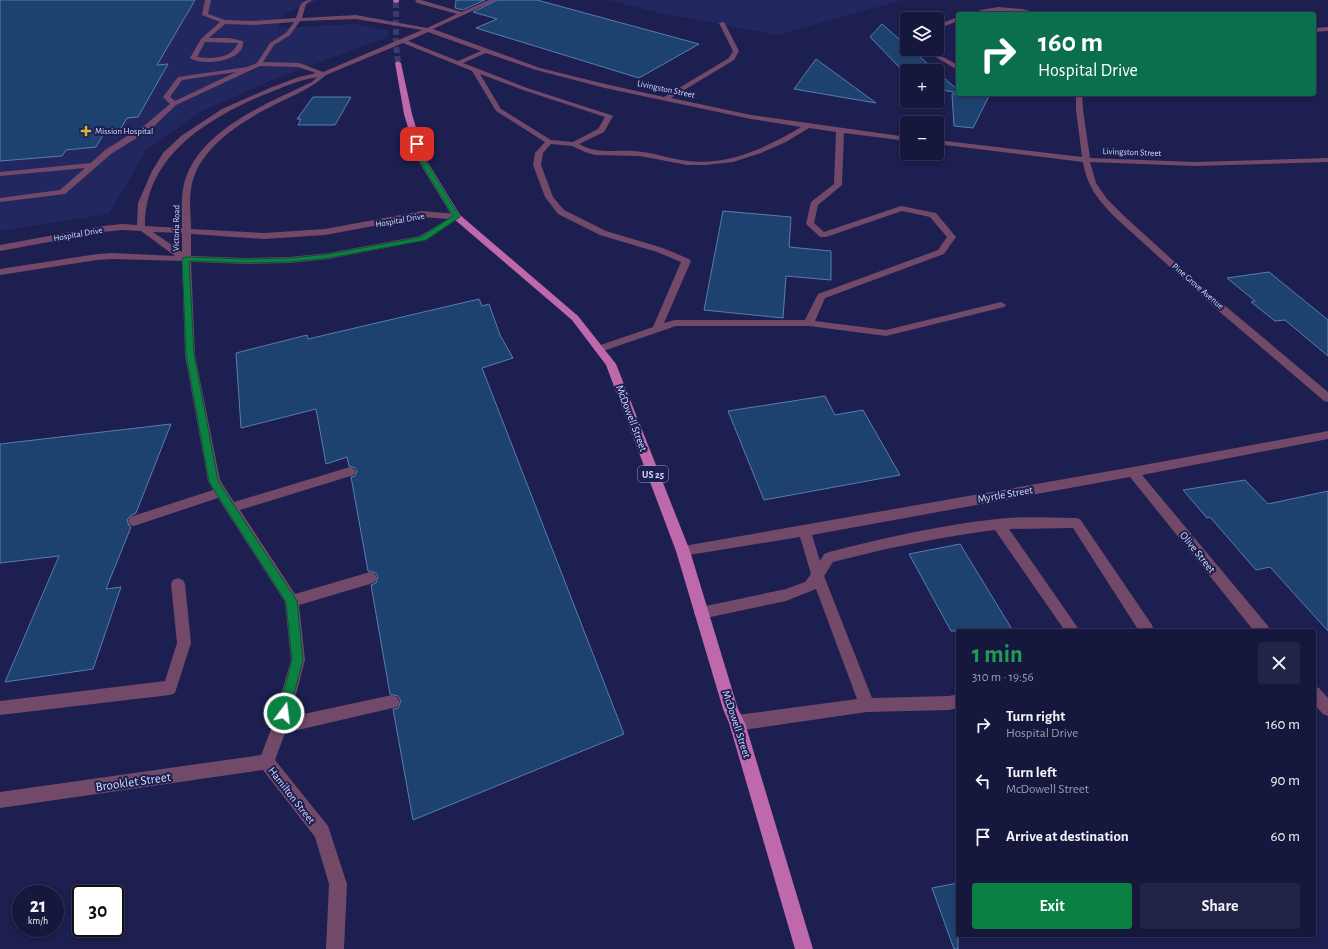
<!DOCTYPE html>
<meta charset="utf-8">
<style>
:root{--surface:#15173c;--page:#222447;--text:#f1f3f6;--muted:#9d9faf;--line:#343656;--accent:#0b8043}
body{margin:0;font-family:"Alegreya Sans",sans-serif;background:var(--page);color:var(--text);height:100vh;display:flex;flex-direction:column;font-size:15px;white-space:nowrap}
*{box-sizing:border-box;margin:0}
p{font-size:13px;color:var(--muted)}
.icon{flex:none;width:22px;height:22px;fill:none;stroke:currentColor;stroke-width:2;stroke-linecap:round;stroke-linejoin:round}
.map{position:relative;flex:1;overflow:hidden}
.drawer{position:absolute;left:956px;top:629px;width:360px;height:308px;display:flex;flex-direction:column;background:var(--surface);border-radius:4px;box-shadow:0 2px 6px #0003,0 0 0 1px var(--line)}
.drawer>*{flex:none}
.guide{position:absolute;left:956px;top:12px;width:360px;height:84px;border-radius:4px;box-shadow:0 2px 6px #0003,0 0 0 1px var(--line);background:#0b6e4f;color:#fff;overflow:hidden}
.controls{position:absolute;left:900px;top:12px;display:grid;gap:8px}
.controls a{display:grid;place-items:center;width:44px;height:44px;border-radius:4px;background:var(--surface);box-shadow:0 2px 6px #0003,0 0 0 1px var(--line);font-size:20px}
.speed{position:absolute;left:12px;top:885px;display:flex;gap:8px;font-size:20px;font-weight:700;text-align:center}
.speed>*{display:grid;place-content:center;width:52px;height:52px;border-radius:50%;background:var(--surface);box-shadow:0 2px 6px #0003,0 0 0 1px var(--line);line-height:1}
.speed small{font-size:10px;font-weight:400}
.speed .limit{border:2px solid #111;border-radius:6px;background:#fff;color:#111}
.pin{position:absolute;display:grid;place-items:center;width:34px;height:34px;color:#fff;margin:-17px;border-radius:8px;box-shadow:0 2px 6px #0006}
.me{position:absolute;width:44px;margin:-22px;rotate:15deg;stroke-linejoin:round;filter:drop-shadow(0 0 3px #0008)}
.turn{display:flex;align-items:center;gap:14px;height:84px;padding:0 16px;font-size:18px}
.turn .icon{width:52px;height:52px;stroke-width:2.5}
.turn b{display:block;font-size:28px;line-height:34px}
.round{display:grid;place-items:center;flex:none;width:42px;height:42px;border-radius:4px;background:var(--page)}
.headline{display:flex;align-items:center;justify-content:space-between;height:68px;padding:0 16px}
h1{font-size:24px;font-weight:700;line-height:30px;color:#1e9e55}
.cta{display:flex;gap:8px;margin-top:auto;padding:8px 16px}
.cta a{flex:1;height:46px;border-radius:4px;background:var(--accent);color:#fff;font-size:16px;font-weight:700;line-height:46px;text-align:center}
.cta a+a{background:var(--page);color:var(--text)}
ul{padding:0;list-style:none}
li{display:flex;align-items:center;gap:12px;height:56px;padding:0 16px}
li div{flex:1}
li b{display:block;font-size:15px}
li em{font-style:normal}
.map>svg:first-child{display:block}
.built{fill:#23275f}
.building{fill:#1e4270;stroke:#577daf}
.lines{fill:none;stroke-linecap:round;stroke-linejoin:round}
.major-tunnel{stroke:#383b6a;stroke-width:6;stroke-dasharray:6 3;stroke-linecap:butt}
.minor{fill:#724969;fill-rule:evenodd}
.major{fill:#bd69ab;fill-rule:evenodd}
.route{fill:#0b8043;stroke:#07532c}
.poi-dot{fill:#d3b635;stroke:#1c1f50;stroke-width:1.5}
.labels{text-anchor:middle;stroke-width:4;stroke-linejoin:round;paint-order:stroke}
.far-street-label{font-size:9px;fill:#d5dcfc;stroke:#1c1f50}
.far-poi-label{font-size:9px;fill:#d5dcfc;stroke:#1c1f50;text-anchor:start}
.shield{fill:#1c1f50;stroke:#9ea3c8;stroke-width:1}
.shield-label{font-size:10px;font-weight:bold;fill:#d5dcfc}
.street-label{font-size:11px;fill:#d5dcfc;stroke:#1c1f50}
.near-street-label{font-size:13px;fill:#d5dcfc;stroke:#1c1f50}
</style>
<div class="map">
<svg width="1328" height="949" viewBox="0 0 1328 949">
<rect width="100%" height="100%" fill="#1c1f50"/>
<path class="built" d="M0,0H320L284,13L278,28L356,24L389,31L388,37L274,79L200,112L146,150L109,214L0,231Z
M608,0H903L777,35L655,12Z"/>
<path class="building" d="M0,0H195L157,65L168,64L138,117L127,118L120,130L105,131L96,147L66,150L62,156L0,161Z
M456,0H485L463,10L455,8Z
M497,0H537L699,44L639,78L476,28L497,19L473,12Z
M882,24L907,46V49H911L936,71H907V75L870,37Z
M816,59L876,103L794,89Z
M937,72L958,90V93L937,89Z
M952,94H990L973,128L954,126Z
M313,97H351L335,125H298L301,119H297Z
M723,211L791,217L789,247L831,251V280L786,276L783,318L704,310Z
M1269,272L1328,320V356L1285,320L1275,321L1251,302L1255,301L1227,278Z
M479,299L482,306L489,304L500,335L513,358L482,368L624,734L413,820L393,709L398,708L401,701L398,696L390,694L371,585L376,583L378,577L376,573L368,571L351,477L355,476L357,471L355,468L349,466L347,457L326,464L316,409L241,428L236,353L307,335L308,339Z
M825,396L835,415L863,410L900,475L764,500L728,411Z
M171,424L136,513L130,516L127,520L129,526L131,527L106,589L121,587L93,669L5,682L59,556L0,563V444Z
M1245,480L1268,504L1328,491V631L1270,567L1256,570L1210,517L1207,518L1183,490Z
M960,544L1013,631H951L909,554Z
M958,883V949H954L932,888Z"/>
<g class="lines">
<path class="major-tunnel" d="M396,2V43L398,63"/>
<path class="minor" d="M205,0H211L208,14L225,20L254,21L296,18C300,8 299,0 312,0L306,4L302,18L356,15L427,28L457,14L417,3L415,0H421L462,12L489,0H496L433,29L540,68L605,84L664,97L729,58L733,51L719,23L724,22L739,51L734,60L671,98L751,115L907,137V141L844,133L842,185L818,205L814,223L824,232L901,206L936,213L956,237L944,254L825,298L815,321L886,330L1001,302L1006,305L1004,307L886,336L809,326H676L603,351H595L594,349L595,347L653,327L681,262L657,252L600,235L558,214L545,197L533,165L535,153L545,142L496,111L472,71L403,43L326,75C312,88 294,95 276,104C242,121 197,148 191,189C189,202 191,216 191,229L264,233L325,229L422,211L457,214L461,217L426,240L329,259L290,263L246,264L191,262L195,355L220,480L234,502L350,467L354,469L356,472L354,475L240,510L295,594L370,572L375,574L377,578L375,582L370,584L299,605L305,660L290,717L392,695L397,697L400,702L397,707L285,733L275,760L328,826L330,832L347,884L344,949H326L329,884L315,837L263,770L0,808V792L261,755L272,727L291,660L285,602L218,498L134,526L130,525L128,521L130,517L213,490L208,481L185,355L182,261L112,259L97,260L0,275V269L97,254L112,253L175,256L141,231L122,230L103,232L0,251V245L103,226L122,224L137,225L138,203L152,171L163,153L181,136L222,109L272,87L299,77L316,73L298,67L260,66L176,105L151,129L111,154L65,194L0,202V198L60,190L85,168L0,176V172L91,163L105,150L145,125L170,104L163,97L178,77L247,67L257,63L270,43L286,33L294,22L254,25L225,24L209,38H229L243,41C246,61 202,67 190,58L201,39L220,22L202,15ZM356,19L422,30L323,72L299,63L263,62L274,45L290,35L300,21ZM428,32L481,51L458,61L408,41ZM205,42L238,43C232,59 211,59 197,57ZM486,53L536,70L605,88L751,119L801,127C768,147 728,166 688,161C670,159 652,152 634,151C615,150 596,154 579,144L604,132L613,116L611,115L527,88L463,63ZM236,72L175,101L170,97L182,80ZM480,74L523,90L605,117L598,129L573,142L551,140L501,109ZM317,77L312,82C266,104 193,132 183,189C181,201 182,216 182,228L145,226C145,159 201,123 256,98C276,90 295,81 317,77ZM809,128L836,132L834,184L811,202L806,224L820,237H826L902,211L930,217L947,237L938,250L818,294L805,320H675L664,323L691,261L689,259L663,248L606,231L564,210L553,197L541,165L543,153L551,144L572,146L585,152L595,155L640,156L687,165H706L733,162L761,153L786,142ZM422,217L448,219L420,236L329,253L290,257L246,258L191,256V234L264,239L325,235ZM153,232L182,233V252Z
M998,7L1022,9L1042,14L1006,11L970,14L981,10Z
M958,17V21L937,29V25Z
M1328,27V31L1314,32V28Z
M928,49H934L941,56L958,65V70L937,58Z
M1076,94H1082L1083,110L1090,158L1195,162L1328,158V162L1195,166L1090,162L1096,183L1107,199L1123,215L1199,284L1328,392V402L1324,401L1214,307L1117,219C1099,201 1087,187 1083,162L937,144V140L1082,157L1076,110Z
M1328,431V439L1142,475L1268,626L1270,631H1254L1130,477L812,535L820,561L824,554L829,552C884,538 940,525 997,519C1023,516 1050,518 1076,518L1080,519L1152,625L1154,631H1139L1073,528L1009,529L1080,631H1065L995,530C940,537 887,548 833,562L824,576L872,698L949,696L958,694V708L949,710L867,712L737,731L732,728L729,723L732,718L737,715L857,699L816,589L786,601L701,619L696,617L694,613L696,609L701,607L786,589L805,582L811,574L800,537L683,556L678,555L676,551L678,547L1133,467Z
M178,578L183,580L185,584L191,643L175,693L170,695L0,715V701L165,681L177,643L171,584L173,580Z
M1314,686L1319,688L1328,698V716L1323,714L1314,704Z"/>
<path class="major" d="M393,0H399V2L394,3Z
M398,61L401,63L412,114L425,158L460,215L578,316L616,364L690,551L738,709L745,723L813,949H795L729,723L723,709L676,551L606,365L572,320L454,219L417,158L404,114L395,63Z"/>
</g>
<path class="route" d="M417,142L420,144L424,158L460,217L426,240L329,258L290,262L246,263L189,261L194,354L218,481L297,601L303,660L289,713L288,717L284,719L280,717L278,713L292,660L286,602L209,482L186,354L182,259L186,257L246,259L290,258L329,254L421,237L453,216L418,158L414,144Z"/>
<path class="poi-dot" d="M84 125h4v4h4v4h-4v4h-4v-4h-4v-4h4z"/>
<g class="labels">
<g class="far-street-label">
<text transform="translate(666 89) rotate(12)" y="3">Livingston Street</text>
<text transform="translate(1132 152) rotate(2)" y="3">Livingston Street</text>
<text transform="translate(400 220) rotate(-10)" y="3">Hospital Drive</text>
<text transform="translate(176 228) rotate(-89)" y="3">Victoria Road</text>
<text transform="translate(78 234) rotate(-10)" y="3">Hospital Drive</text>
<text transform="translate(1198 286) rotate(41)" y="3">Pine Grove Avenue</text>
</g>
<g class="far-poi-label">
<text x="95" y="134">Mission Hospital</text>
</g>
<rect class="shield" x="638" y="466" width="30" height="16" rx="3"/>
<g class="shield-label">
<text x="653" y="478">US 25</text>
</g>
<g class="street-label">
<text transform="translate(632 418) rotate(69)" y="4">McDowell Street</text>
<text transform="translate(1005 494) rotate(-10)" y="4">Myrtle Street</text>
<text transform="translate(1198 552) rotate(51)" y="4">Olive Street</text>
<text transform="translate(737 724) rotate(72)" y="4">McDowell Street</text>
<text transform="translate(292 795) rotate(52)" y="4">Hamilton Street</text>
</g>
<g class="near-street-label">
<text transform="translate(133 781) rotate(-8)" y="5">Brooklet Street</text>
</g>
</g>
</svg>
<div class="controls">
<a><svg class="icon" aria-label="layers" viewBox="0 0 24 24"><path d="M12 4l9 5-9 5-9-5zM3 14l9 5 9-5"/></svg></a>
<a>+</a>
<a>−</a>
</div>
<div class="speed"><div>21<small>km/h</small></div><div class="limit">30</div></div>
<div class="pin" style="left:417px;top:144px;background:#d93025"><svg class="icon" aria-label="arrive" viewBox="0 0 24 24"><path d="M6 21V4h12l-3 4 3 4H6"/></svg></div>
<svg class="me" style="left:284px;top:713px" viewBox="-20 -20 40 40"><circle r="17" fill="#0b8043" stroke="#fff" stroke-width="3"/><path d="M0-11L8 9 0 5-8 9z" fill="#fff"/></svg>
<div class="guide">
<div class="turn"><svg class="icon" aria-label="right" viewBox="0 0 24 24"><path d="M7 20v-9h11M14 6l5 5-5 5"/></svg><div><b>160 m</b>Hospital Drive</div></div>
</div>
<section class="drawer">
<div class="headline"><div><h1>1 min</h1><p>310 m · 19:56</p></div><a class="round"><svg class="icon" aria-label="close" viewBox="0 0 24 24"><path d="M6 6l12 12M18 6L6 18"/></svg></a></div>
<ul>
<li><svg class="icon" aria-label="right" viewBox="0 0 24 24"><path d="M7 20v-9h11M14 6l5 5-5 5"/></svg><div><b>Turn right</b><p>Hospital Drive</p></div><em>160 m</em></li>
<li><svg class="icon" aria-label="left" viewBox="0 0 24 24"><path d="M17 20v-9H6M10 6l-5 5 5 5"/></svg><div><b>Turn left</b><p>McDowell Street</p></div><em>90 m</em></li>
<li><svg class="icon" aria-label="arrive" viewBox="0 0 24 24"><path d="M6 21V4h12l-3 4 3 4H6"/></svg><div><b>Arrive at destination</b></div><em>60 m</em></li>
</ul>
<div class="cta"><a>Exit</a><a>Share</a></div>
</section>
</div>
